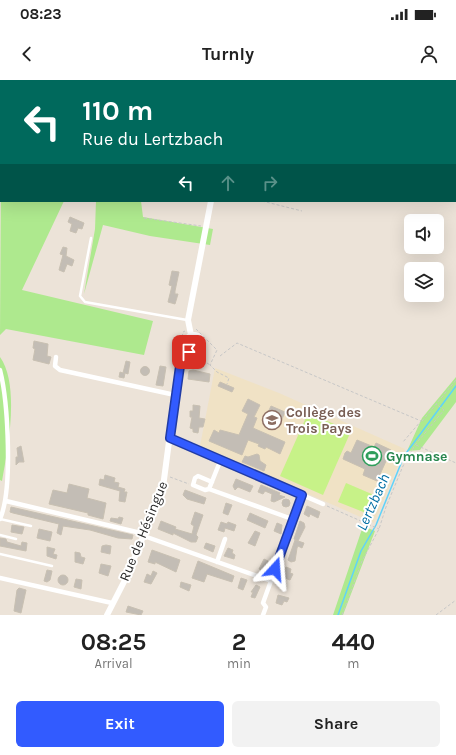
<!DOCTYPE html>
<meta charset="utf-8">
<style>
:root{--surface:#fff;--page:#f2f2f2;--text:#222;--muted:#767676;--accent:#325bff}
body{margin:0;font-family:Karla,sans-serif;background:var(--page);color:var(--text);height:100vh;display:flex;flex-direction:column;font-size:15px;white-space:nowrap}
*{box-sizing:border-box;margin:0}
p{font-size:13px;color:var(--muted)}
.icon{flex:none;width:22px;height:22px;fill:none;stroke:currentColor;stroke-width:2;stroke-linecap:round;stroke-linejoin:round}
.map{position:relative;height:535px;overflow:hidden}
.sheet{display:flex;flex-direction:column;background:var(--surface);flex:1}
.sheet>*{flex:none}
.top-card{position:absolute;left:0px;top:0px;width:456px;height:122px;box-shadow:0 4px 16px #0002;background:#00695c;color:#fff;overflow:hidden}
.buttons{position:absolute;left:404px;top:134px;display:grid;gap:8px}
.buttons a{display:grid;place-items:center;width:40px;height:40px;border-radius:6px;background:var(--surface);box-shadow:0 4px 16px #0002;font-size:20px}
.pin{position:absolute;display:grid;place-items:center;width:34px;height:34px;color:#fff;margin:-17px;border-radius:8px;box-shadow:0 2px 6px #0006}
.me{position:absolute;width:44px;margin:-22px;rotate:19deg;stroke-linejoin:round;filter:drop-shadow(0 0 3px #0008)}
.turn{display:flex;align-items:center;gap:14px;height:84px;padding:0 16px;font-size:18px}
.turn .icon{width:52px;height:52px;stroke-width:2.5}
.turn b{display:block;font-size:28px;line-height:34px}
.lanes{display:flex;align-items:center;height:38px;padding:0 16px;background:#0003;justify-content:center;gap:20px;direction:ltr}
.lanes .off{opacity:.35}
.eta{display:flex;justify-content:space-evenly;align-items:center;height:68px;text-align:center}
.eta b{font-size:24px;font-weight:700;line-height:28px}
.action{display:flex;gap:8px;margin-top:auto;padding:8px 16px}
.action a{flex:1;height:46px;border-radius:6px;background:var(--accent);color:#fff;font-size:16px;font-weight:700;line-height:46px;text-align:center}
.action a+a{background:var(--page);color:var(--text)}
.status{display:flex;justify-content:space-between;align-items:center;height:28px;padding:0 20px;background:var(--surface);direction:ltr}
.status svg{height:11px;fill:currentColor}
header{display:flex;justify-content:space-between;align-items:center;height:52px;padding:0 16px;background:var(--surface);font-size:18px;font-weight:700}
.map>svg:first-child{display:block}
.education{fill:#f0e2c5}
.green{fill:#aee98e}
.pitch{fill:#c7f288}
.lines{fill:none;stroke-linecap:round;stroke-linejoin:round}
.stream{stroke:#5fd3fa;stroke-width:1.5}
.building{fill:#c3bdb5;stroke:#c8c0b2}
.path{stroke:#c7c7c7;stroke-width:1;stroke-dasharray:3 2;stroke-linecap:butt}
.service{stroke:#fff;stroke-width:2.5}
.minor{stroke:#fff;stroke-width:4.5}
.secondary{stroke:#fff;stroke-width:6}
.route-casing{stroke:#203ba6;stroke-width:10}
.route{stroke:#325bff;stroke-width:7}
.labels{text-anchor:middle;stroke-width:4;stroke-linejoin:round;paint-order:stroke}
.education-label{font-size:14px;font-weight:bold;fill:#785e54;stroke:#fff;text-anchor:start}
.leisure-label{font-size:14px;font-weight:bold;fill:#27864d;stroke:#fff;text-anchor:start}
.street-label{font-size:14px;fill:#282828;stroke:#fff}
.water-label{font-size:15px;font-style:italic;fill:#006ea4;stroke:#fff}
</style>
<div class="status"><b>08:23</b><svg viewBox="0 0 49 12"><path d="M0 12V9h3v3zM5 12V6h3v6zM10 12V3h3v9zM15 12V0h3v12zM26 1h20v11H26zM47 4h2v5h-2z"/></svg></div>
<header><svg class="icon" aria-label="back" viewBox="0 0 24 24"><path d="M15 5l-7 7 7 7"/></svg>Turnly<svg class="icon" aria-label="person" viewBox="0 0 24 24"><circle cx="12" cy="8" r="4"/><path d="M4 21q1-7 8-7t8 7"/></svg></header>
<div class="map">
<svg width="456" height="535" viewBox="0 0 456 535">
<rect width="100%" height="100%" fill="#ece3d8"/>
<path class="education" d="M215,288L279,313L405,369L374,443L200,366Z"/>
<path class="green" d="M1,91V121H64L22,210L153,241L144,275L6,249L0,255Z
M96,121H141L143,137L213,149L210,165L150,156L103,145L84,214L95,149Z
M0,277C20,305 8,368 2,401L0,400Z
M456,297V322L420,370L407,371L422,338Z
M363,446L375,451L343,535H333Z"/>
<path class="pitch" d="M308,333L351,351L323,415L280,396Z
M346,403L374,415L366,433L338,422Z"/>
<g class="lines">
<path class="stream" d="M338,535L361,471L376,445L404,376L456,306"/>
</g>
<path class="building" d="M70,137L84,143L82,149L78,148L76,153L70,151L72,144L68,142Z
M63,167L67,168L66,176L74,180L72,186L67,184L64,192L59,190L63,175L60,174Z
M172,191L179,192L175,211V214H178L175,224L168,222L172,206L169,205Z
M34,261L48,264L47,276L51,277L49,284L33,280L35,269L33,268Z
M126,281L130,282L128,294L125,293L124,298L119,297L120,292L123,293Z
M160,286L166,287L163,306L156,305Z
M140.5 291a4.5 4.5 0 1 1 9 0a4.5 4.5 0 1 1-9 0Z
M193,290L210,294L209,302L188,299L189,291Z
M220,302L234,308L232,312L218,306Z
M248,319L260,325L254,337L257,338L253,348L285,362L280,374L266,367L265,369L258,366L259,364L248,360L242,375L209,361L214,350L219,353L220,350L239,355L248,334L242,331Z
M193,325L200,326L199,338L205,339L203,347H199L198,353L193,352V349L190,348L192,337H190V331H193Z
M271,326L285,332L280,344L274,341L270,349L268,348L270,341L265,339Z
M357,360L374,367L376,363L391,370L377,401L363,395L365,389L343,379L345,373L347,371L351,373Z
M21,366L24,382H19L16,385V377H18L17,368Z
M257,374L259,375L260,381L266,385L264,391L242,382L245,376L248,377Z
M105,395L115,398L114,402L119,403L118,407L125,409L124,412H127L125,422L119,421L120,411L99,405L100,399L104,400Z
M236,399L253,406L250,412L238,407L235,410L233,406Z
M69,404L89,409L87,418L106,423L103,439L88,435V433L49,424L53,410L67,413Z
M261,405L280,413L279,415L285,417L274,422L271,421L272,414L265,411L263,414L258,412Z
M185,410L206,418L204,424L187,419L183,415Z
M282 423a4 4 0 1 1 8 0a4 4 0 1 1-8 0Z
M226,423L232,425L228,435L223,433Z
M307,426L320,432L318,438L310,434L309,437L304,434Z
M11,427L133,455L132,459L118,458L90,450L63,446L61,455L57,453L59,444L13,433L10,432Z
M195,432L203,435L196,455L198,457L196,462H191L173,453V455L158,449L161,441L176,447L175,449L192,454L194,446L191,444Z
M250,433L268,441L265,448L247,440Z
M119,437L123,438L121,444L110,441L111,438L118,439Z
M300,441L304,443L305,447L298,461L294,459Z
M221,442L227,444L228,442L236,445L234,451L225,448L224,452L218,450Z
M277,443L282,445L281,454L274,451Z
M12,445L24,447L22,454L11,452Z
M39,449L52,452L50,461L37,458Z
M255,451L260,453L255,466L248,463Z
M0,458L6,459L7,462L21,466L22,462L27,463L26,471L0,466Z
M295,460L304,463L302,468L298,466L297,468L295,481L291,482L288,480Z
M206,463L215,466L213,472L204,468Z
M106,465L111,466L110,474L101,472L102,466Z
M47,467L55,469L53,474L57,475L56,479L47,476Z
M228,468L233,470L232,473L235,475L234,479L224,476Z
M152,470L180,480L176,492L155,482V484L148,482Z
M75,472L80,473L81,477L85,478L83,484L75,482Z
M264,479L268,481L266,491L259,489Z
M198,481L234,496L232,502L207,494L204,502L192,498Z
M101,484L111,486L108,496L99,493Z
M286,487L291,489L290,493L293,494L290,500L282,497Z
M47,490L52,491L50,500L47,502L44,501Z
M153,491L157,493L151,504L144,502L147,494L151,496Z
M58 500a5 5 0 1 1 10 0a5 5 0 1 1-10 0Z
M241,498L247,500L243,510L238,508Z
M76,499L82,500L81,509L74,507Z
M181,502L191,505L189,511L180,507Z
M256,505L260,507L255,518L251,517L253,512H251Z
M19,508L26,510L21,533L14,531L17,510Z
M278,515L289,518L287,522L284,521L282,525L276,523Z
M128,526L143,531L141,535L126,532Z"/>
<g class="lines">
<path class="path" d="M262,121L302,131
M144,138L201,146
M196,249L217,270L210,285L217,292L229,298L227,304
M182,275L179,273L183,252L185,251
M220,276L237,263L421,341L403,362
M189,279L198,277L210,285
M422,341L456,300
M416,365L456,383
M170,397L189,404
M327,426L379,449
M342,535L362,481L379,449L386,427L403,386L415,365L444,330L436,324
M436,535L456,520"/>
<path class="service" d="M91,158L80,216L85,222L187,240
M0,439L31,446
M0,455L16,459
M0,474L52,486"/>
<path class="minor" d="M191,1V0
M455,50H456
M56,277L55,286L60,290L175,315
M0,290C8,322 13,409 0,439
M170,358L323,424
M212,402L198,396L195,398L193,405L205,410L209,409L292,439
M209,409L221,379
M6,421L145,454
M144,456L271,501
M217,482L225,459
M0,498L112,523
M263,535L266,527L263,523L302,415"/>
<path class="secondary" d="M238,1V0
M191,255L188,240L211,121
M185 264a9 9 0 1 1 18 0a9 9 0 1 1-18 0Z
M107,535L128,494L163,407L179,286L189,272"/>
</g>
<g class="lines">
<g class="route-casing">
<path id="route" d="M189,272L180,286L170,358L302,415L275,489"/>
</g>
<use href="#route" class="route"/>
</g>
<defs>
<g id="school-ring" transform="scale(1)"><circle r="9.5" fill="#fff" stroke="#8d6e63" stroke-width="1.5"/><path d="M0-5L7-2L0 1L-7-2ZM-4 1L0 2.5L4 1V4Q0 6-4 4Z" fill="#8d6e63"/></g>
<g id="stadium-ring" transform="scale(1)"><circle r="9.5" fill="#fff" stroke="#2e9e5b" stroke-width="1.5"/><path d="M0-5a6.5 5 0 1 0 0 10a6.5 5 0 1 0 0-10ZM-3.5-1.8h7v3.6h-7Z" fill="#2e9e5b"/></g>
</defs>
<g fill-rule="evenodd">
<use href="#school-ring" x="272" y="340"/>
<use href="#stadium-ring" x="372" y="376"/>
</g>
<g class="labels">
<g class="education-label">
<text x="286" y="337">Collège des<tspan x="286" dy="16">Trois Pays</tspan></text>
</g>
<g class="leisure-label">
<text x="386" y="381">Gymnase</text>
</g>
<g class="street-label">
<text transform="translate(143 451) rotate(-68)" y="5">Rue de Hésingue</text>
</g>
<g class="water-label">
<text transform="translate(373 422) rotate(-66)" y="5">Lertzbach</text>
</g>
</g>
</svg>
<div class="buttons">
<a><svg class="icon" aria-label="sound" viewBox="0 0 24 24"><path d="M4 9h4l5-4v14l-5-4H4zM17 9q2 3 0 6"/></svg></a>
<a><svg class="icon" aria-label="layers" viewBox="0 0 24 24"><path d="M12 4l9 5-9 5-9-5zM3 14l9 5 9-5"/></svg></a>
</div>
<div class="pin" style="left:189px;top:272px;background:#d93025"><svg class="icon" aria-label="arrive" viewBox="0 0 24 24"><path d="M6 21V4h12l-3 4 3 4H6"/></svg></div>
<svg class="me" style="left:275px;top:489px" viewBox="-20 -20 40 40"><path d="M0-17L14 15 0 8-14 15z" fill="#325bff" stroke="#fff" stroke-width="4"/></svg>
<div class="top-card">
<div class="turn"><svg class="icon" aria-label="left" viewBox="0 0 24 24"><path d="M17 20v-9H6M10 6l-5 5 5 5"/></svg><div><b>110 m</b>Rue du Lertzbach</div></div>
<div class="lanes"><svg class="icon" aria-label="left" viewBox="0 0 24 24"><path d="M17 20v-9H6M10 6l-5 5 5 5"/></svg><svg class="icon off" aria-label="ahead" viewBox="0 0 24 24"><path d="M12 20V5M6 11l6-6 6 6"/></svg><svg class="icon off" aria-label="right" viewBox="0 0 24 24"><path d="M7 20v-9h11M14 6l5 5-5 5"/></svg></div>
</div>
</div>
<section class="sheet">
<div class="eta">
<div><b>08:25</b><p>Arrival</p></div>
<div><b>2</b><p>min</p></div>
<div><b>440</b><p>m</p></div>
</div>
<div class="action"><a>Exit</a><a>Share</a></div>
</section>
